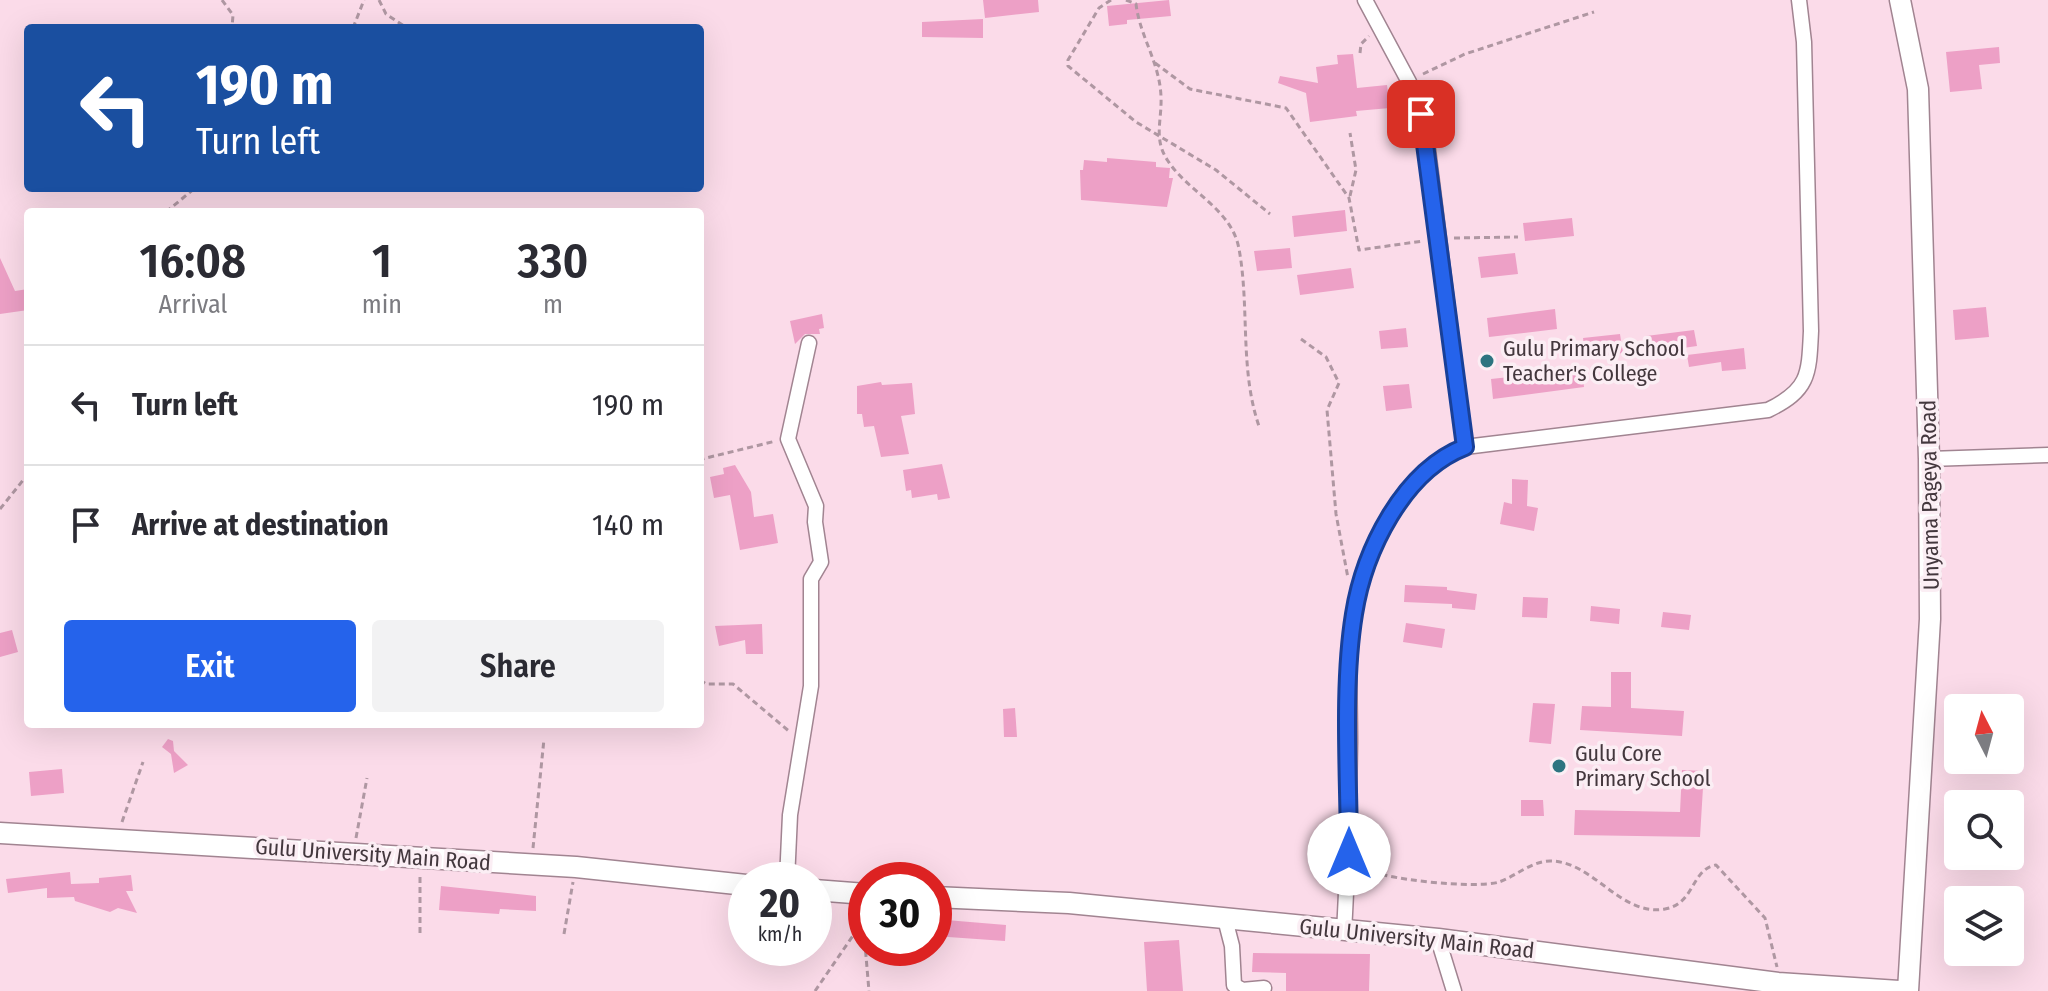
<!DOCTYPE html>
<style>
:root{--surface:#fff;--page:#f2f2f3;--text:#2b2b33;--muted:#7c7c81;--line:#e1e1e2;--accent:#2563eb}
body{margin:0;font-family:"Fira Sans Condensed",sans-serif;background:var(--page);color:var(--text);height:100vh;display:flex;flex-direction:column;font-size:30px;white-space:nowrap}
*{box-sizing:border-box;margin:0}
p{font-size:26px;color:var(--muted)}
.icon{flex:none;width:44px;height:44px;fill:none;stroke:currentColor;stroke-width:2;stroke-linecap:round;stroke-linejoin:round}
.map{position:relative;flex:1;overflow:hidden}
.side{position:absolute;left:24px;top:208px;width:680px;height:520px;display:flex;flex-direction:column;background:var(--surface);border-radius:8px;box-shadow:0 8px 32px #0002}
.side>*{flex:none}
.banner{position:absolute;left:24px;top:24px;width:680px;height:168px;border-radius:8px;box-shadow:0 8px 32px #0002;background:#1a4fa0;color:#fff;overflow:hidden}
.needle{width:52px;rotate:354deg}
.fabs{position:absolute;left:1944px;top:694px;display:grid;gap:16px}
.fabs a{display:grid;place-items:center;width:80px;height:80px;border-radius:8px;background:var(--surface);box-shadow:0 8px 32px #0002;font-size:40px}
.speed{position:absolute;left:728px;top:862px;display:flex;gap:16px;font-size:40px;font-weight:700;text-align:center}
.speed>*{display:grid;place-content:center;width:104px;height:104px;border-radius:50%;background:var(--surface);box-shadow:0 8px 32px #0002;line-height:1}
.speed small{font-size:20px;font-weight:400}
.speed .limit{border:12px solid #d22;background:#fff;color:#111}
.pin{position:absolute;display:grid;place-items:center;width:68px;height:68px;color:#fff;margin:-34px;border-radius:16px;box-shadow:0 4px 12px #0006}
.me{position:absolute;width:88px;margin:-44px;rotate:0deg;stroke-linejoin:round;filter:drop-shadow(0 0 6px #0008)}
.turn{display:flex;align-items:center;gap:28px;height:168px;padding:0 40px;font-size:36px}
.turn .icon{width:104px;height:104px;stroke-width:2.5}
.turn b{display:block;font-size:56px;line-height:68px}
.eta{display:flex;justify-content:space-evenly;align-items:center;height:136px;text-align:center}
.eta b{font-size:48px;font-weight:600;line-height:56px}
.action{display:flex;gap:16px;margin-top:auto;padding:16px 40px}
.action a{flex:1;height:92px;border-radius:8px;background:var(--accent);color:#fff;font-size:32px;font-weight:600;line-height:92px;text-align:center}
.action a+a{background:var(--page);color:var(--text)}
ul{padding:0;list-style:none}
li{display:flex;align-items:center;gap:24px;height:120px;padding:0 40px;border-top:2px solid var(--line)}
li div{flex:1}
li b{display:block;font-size:30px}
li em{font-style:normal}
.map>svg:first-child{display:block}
.building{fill:#eda0c6}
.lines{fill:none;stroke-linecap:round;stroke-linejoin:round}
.street-casing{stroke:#a18491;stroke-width:17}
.secondary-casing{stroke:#a18491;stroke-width:23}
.path{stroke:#af97a2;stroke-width:3;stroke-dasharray:6 4;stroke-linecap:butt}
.street{stroke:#fff;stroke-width:14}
.secondary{stroke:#fff;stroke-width:20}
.route-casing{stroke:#184099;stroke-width:20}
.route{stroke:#2563eb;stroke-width:14}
.poi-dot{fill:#2d7480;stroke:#fbeef4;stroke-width:3}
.labels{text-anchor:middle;stroke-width:7;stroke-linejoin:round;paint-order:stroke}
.poi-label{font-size:22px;fill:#43373d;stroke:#fbeef4;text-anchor:start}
.street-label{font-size:22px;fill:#43373d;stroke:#fbeef4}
</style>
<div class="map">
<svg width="2048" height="991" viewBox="0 0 2048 991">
<rect width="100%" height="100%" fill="#fbdbe9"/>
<path class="building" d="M983,0H1038L1039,12L985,18Z
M1169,0L1171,16L1127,20V24L1109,26L1107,6Z
M983,19V38L922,37V22Z
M1999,47L2000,63L1979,65L1982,89L1950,92L1946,52Z
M1353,54L1357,88L1387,85L1390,108L1356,111L1357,116L1310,122L1306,93L1278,83L1280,76L1318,83L1316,67L1338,64L1337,55Z
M1107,158L1156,162V167L1170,168L1169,178H1173L1167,207L1081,200L1080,170H1083L1084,160L1107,162Z
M1345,210L1347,231L1294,237L1292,216Z
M1572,218L1574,236L1525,241L1523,223Z
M1290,248L1292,268L1257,271L1254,251Z
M1515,253L1518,274L1481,278L1478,257Z
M0,258L15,291L28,289V310L0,314Z
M1351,268L1354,288L1300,295L1297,275Z
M1986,307L1989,337L1955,340L1953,310Z
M1555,309L1557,329L1489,337L1487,318Z
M822,314L824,328L819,329L820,334H805L795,344L790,321Z
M1406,328L1408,347L1381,349L1379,331Z
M1694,330L1697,346L1648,353L1646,336Z
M1620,334L1623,353L1586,358L1583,338Z
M1744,348L1746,369L1722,371L1721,362L1689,367L1687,355Z
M1582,369L1584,387L1493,399L1491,379Z
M881,382L882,385L912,383L915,414L901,416L909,454L881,457L874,426L864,427L862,414H857V386Z
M1409,384L1412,408L1386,411L1383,386Z
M942,464L950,498L938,500L937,494L912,498L911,490L906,491L903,470Z
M735,465L751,492L754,517L773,514L778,543L740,550L730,495L714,498L710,477L724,474L723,468Z
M1512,479L1528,480L1527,506L1538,508L1534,531L1500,524L1504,502L1512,504Z
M1405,585L1447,587V590L1477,594L1475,610L1452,608V604L1404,602Z
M1523,597L1548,598L1547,618L1522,617Z
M1591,606L1620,609L1619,624L1590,621Z
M1663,612L1691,615L1689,630L1661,627Z
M1406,623L1445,629L1442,648L1403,642Z
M762,624L763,654H746L745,640L719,646L715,626Z
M12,630L18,652L0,657V633Z
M1611,672H1631V708L1684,711L1682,736L1580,730L1582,706L1611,707Z
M1533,703L1555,704L1551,744L1529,742Z
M1015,708L1017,737H1004L1003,709Z
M168,739L173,741L174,751L188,765L174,773L171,754L162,747Z
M62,769L64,793L31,796L29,772Z
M1682,770L1704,771L1700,837L1574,835L1575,810L1680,812Z
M1521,800H1543L1544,816H1521Z
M70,872L71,884L99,883V878L131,875L133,891H126L137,913L118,908L110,912L75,901L74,897L47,898V888L8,893L6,879Z
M441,886L536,896V911L500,909L499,914L439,910Z
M934,919L1006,925L1005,941L934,936Z
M1179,940L1183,991H1147L1144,942Z
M1253,953L1370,954L1369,991H1286V973L1252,972Z"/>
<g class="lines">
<g class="street-casing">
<path id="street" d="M1365,0L1409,82L1426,134L1465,447
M1929,459L2048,455
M787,880L790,815L811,686V579L821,562L815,522L816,506L788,439L809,343
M1225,919L1232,946L1234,985L1242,990L1264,988L1262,991
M1344,931C1348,868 1349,805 1350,742C1350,700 1347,655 1354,613C1366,550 1403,471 1465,447L1768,410C1809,390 1809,375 1811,331L1804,42L1799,0
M1438,939L1454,991"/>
</g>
<g class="secondary-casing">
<path id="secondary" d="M1900,0L1918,89L1929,459L1930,619L1908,991
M0,833L576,867L746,885
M814,890L866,894
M934,897L1069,903L1438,939L1778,983L1899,991"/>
</g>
<path class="path" d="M222,0L233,15L232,28
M379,0L386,14L407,28
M1111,0L1099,8L1068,60V66L1136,122L1216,170L1270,214
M1126,0L1136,4C1140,37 1160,63 1161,97C1162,121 1153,139 1168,161C1188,192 1232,209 1239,249C1250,308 1239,371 1260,429
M353,28L364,0
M1360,53L1361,44L1369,36
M1155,63L1190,89L1286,108L1349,198L1359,250L1423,241
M1423,74L1465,54L1594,12
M1350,196L1356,170L1350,133
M166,212L195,188
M1454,238L1518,237
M1301,339L1326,357L1339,383L1327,410L1336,514L1348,578
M700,456L702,459L776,441
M0,509L28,474
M700,680L706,684H733L790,732
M122,822L143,762
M356,838L367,778
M533,848L544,739
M1363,867C1378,880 1479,889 1499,882C1516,876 1532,861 1550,861C1594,861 1620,917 1665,909C1695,904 1691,869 1716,865L1765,918L1777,967
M863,921L869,991
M420,933V875
M564,934L573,882
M815,991L863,921L865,911"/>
<use href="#street" class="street"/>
<use href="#secondary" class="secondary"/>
</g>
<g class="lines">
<g class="route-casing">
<path id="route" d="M1349,854C1349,779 1342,688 1354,614C1364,551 1403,471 1465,447L1421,114"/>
</g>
<use href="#route" class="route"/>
</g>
<g class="poi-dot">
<circle cx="1487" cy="361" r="8"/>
<circle cx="1559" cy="766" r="8"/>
</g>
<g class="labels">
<g class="poi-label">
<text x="1503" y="356">Gulu Primary School<tspan x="1503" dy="25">Teacher's College</tspan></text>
<text x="1575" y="761">Gulu Core<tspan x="1575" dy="25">Primary School</tspan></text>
</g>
<g class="street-label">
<text transform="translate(1929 495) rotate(-91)" y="8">Unyama Pageya Road</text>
<text transform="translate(373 854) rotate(4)" y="8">Gulu University Main Road</text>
<text transform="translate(1417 938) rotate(6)" y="8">Gulu University Main Road</text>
</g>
</g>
</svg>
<div class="fabs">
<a><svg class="needle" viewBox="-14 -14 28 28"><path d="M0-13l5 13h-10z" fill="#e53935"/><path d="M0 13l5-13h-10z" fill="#7c7c81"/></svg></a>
<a><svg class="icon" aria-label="search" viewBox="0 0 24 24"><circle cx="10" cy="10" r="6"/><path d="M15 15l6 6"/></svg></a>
<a><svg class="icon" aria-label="layers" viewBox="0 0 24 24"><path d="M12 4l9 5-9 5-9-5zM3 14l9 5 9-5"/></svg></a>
</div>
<div class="speed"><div>20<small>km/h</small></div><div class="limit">30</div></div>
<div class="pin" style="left:1421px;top:114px;background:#d93025"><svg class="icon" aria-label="arrive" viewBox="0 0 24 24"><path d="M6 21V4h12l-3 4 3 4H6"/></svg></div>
<svg class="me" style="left:1349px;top:854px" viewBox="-20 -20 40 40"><circle r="19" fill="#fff"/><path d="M0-13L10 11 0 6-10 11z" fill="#2563eb"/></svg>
<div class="banner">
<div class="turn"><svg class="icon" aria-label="left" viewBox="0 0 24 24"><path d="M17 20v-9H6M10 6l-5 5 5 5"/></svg><div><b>190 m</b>Turn left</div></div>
</div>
<section class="side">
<div class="eta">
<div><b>16:08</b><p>Arrival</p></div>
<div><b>1</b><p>min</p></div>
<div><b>330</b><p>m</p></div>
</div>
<ul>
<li><svg class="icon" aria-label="left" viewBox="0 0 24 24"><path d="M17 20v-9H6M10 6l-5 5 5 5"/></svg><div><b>Turn left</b></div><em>190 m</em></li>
<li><svg class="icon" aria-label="arrive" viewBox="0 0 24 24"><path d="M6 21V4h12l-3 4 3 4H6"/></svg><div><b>Arrive at destination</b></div><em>140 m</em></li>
</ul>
<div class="action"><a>Exit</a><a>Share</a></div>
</section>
</div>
